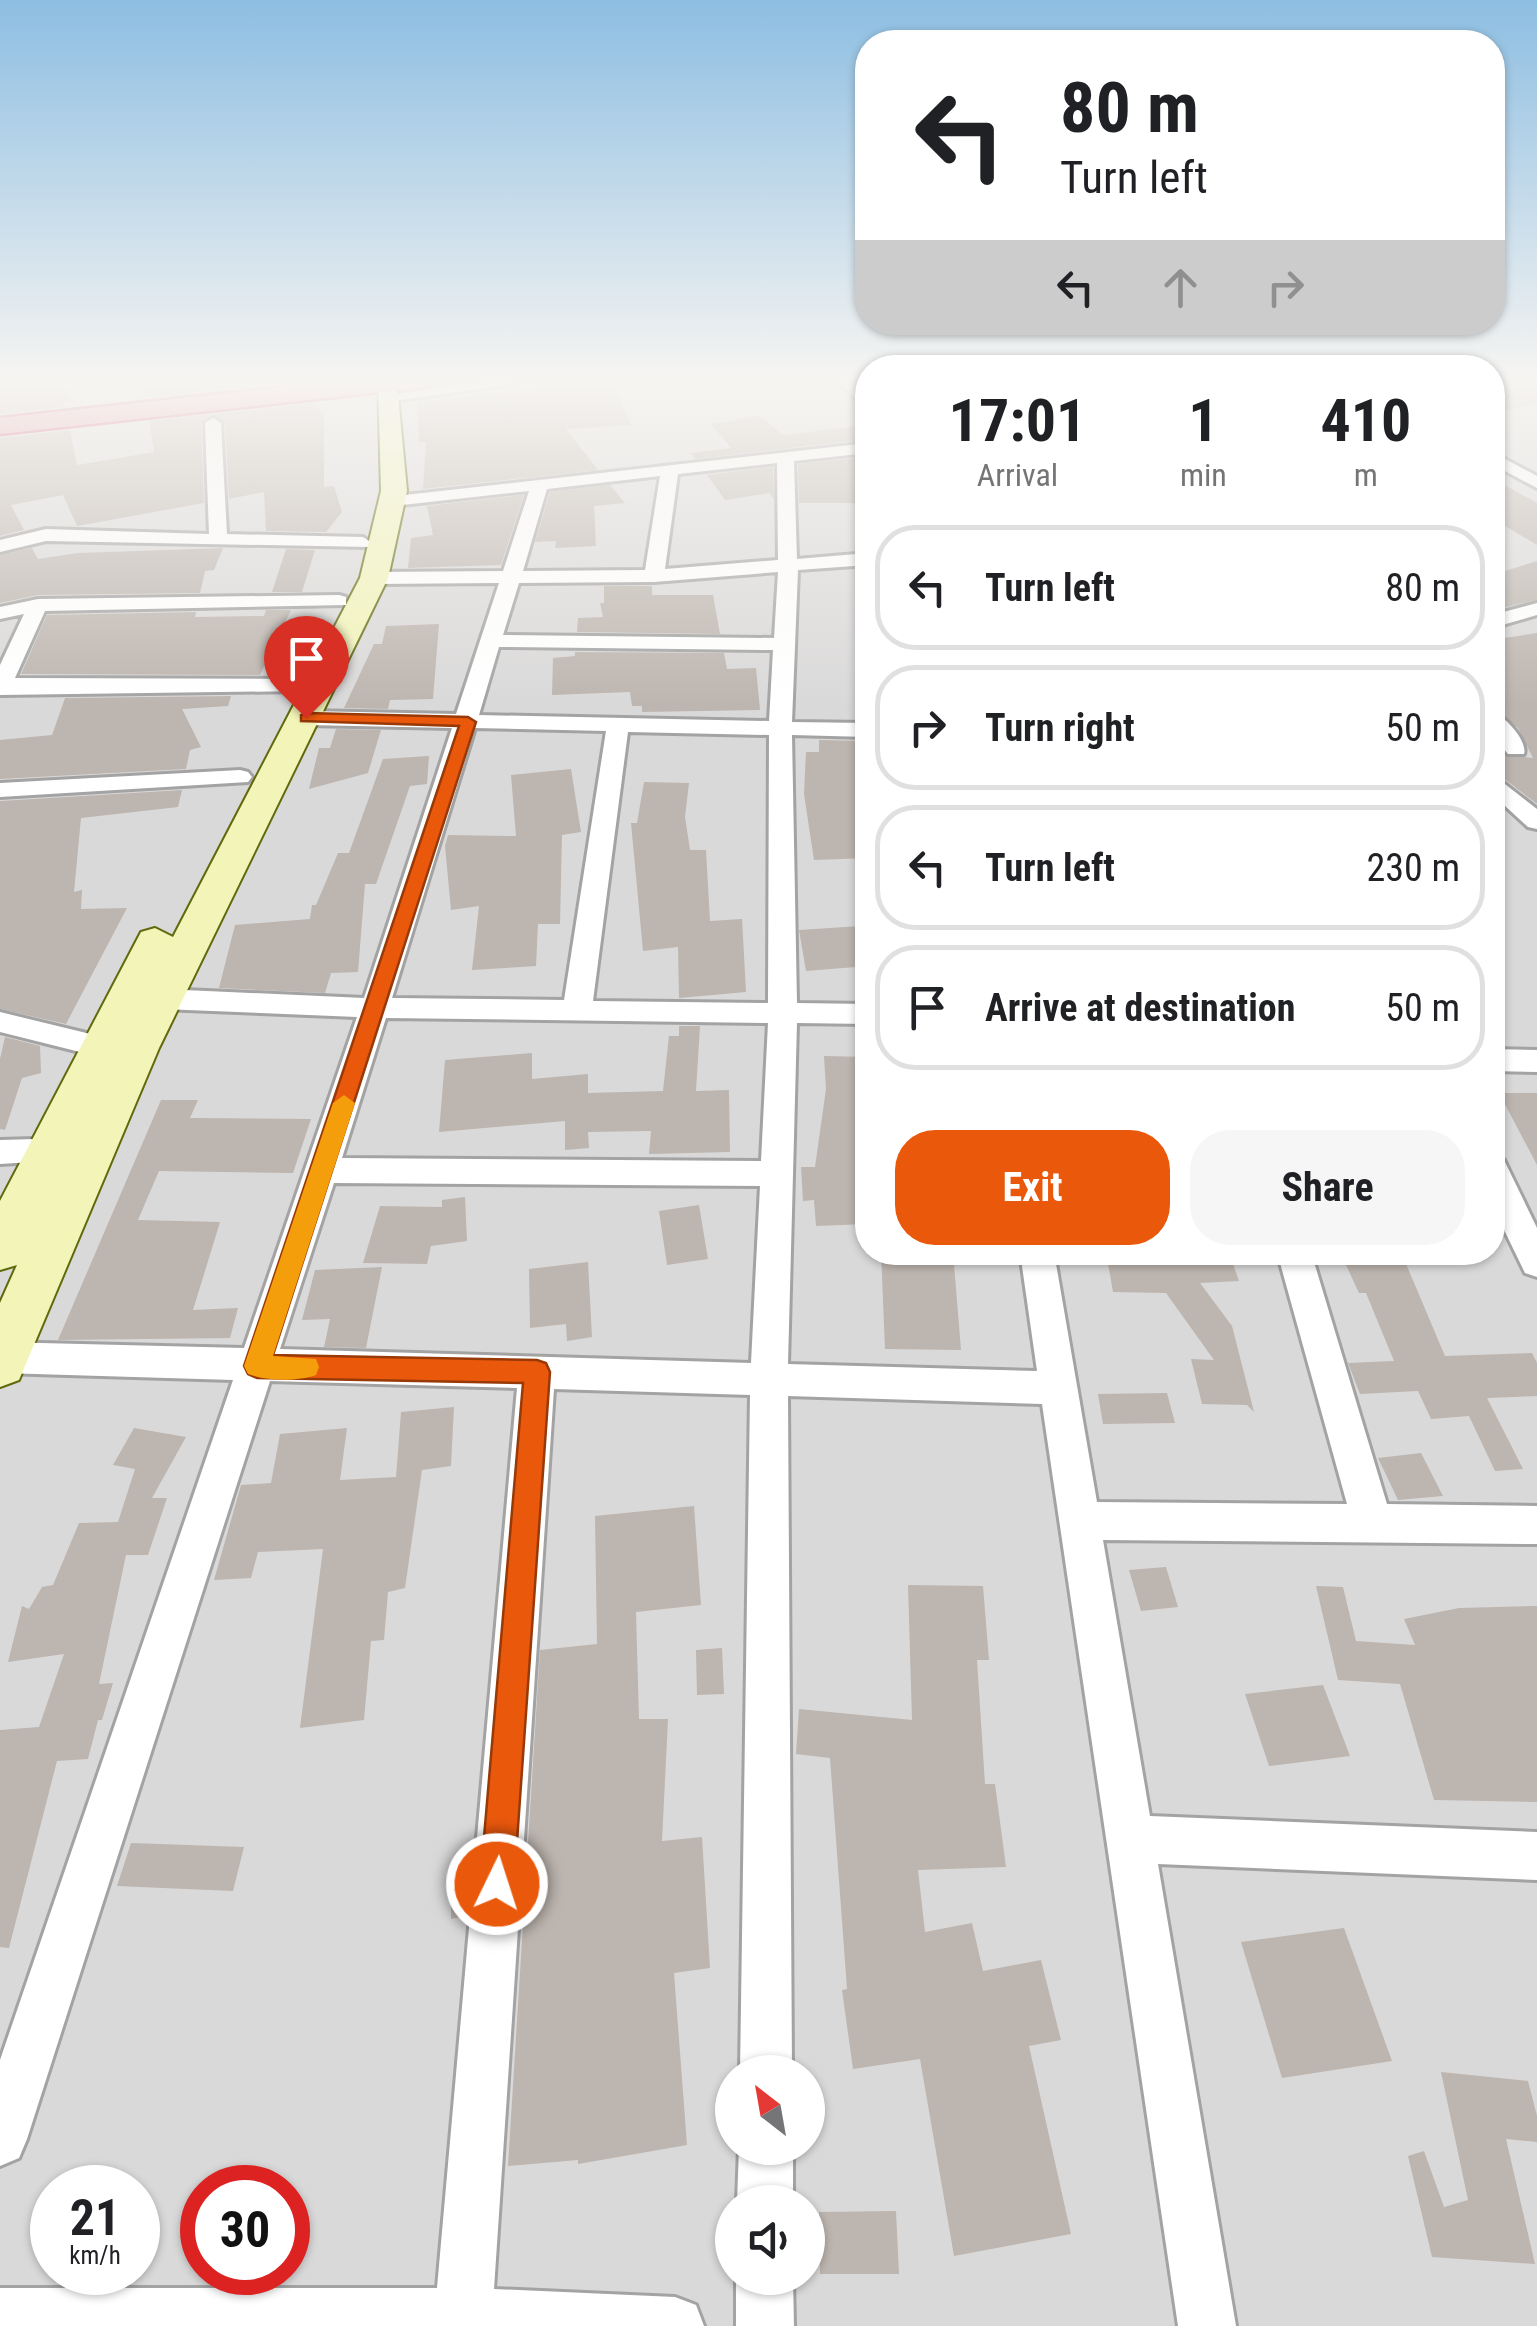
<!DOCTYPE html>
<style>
:root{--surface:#fff;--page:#f6f6f6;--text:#202124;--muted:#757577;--line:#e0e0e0;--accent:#ea580c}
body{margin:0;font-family:"Roboto Condensed",sans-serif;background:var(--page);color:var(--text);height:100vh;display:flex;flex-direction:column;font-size:38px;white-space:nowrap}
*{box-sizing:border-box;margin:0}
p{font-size:32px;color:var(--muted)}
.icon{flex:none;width:55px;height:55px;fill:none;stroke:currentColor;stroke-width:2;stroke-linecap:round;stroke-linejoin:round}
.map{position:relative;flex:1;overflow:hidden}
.sheet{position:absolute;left:855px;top:355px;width:650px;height:910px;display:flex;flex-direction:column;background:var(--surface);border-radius:40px;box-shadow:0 2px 8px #0004}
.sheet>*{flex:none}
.top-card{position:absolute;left:855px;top:30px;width:650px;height:305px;border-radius:40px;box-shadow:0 2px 8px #0004;background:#fff;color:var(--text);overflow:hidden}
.needle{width:65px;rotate:329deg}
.controls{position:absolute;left:715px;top:2055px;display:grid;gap:20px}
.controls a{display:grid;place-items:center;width:110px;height:110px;border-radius:50%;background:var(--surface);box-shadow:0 2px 8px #0004;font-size:50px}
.speed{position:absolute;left:30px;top:2165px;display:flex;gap:20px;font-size:50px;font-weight:700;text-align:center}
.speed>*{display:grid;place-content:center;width:130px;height:130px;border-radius:50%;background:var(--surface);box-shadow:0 2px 8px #0004;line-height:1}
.speed small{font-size:25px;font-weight:400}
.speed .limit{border:15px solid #d22;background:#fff;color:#111}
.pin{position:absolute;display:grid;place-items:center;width:85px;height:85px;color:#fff;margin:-102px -42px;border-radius:50% 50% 50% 0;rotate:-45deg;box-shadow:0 0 10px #0007}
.pin .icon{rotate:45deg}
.me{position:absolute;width:110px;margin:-55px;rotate:4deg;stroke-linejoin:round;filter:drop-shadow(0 0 8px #0008)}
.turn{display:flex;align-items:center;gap:35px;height:210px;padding:0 40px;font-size:45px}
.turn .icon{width:130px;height:130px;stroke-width:2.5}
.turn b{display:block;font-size:70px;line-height:85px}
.lanes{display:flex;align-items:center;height:95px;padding:0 40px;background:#0003;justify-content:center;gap:50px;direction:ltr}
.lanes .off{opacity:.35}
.eta{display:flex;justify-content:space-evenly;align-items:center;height:170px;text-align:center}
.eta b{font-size:60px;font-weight:700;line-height:70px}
.primary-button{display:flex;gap:20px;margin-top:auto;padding:20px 40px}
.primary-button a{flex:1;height:115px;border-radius:40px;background:var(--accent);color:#fff;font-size:40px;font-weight:700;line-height:115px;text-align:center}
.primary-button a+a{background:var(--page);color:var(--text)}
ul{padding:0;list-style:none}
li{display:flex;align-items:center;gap:30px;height:125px;margin:0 20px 15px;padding:0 20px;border:5px solid var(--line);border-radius:40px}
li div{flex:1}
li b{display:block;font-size:38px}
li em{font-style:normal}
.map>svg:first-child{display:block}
.residential{fill:#dad9d9;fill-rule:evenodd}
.building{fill:#bdb5af}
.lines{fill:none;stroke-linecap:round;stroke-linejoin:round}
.street-casing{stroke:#a3a3a3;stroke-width:6}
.secondary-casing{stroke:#606a0c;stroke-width:4}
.highway-casing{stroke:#ca2f66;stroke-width:5}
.street{fill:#fff;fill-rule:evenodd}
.secondary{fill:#f2f4b8;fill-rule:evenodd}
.highway{fill:#e08e9e;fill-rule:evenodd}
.route{fill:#ea580c;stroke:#983908;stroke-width:2.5}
.slow{fill:#f59e0b}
</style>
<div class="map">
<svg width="1537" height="2326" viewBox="0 0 1537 2326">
<rect width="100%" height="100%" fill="#ede9e2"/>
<path class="residential" d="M0,379H867L868,1252H1492L1493,379H1537V2326H0ZM732,2072H808V2148H732ZM52,2188H138V2272H52ZM202,2188H288V2272H202ZM732,2202H808V2278H732Z"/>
<path class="building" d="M0,379H65L72,401L63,402L64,407L0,414Z
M171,379H271L272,384L145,398L143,383Z
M611,379L631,425L566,429L598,470L423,489L426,442H419L417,402Z
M1537,383V403L1492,414V388Z
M314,403L324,414V487L334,486L342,512L326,532L266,531L264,492L229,499L225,423L211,415L201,423L204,503L77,526L63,495L11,505L24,530L0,536V438L70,430L77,465L154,452L149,421Z
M760,416L783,435L868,425V439L695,459L691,453L731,448L711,424Z
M868,457V503H799L798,464Z
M773,467L774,500L770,493L725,500L707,475Z
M1492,478L1537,503V545L1492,518Z
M610,485L625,503L594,506L596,546L555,548L556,541L535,542L550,492Z
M524,495L501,565L408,568L411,538L433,535L427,506Z
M32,548L38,559L78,553L223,548L214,570L205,571L200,593L38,595L0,603V555Z
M286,549L315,550L302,592H272Z
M1537,561V600L1502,608L1492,604V575Z
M604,586H652V595H713L720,634L577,632L578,618L603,617L600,603H604Z
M266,610H291L260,675L21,674L47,615L196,612L195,617L264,616Z
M439,624L433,699L390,700L388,709L344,708L374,644H382L386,626Z
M1537,633V804L1502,777L1495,754L1533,758L1518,728L1492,708V640Z
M575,652L724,653L727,669L756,668L760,710L642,712V706H632L630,692L552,695L553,658L575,656Z
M231,696L228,706L182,709L201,747L190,750L186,769L0,779V740L52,735L65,698Z
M336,729L381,730L368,773L309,789L319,748H330Z
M819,740L868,741V858L814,860L804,794L806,752H819Z
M429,756L427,784L410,786L376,884H365L358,972L331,973L325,993L219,988L235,925L310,919L312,905H316L338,853H349L383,759Z
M571,769L581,832L562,835L560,924H538L536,966L472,970L479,906L451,910L445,846L448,835L516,836L511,775Z
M644,782L689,783L685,817L690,850H706L710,921L742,919L746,992L679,998L678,947L643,951L631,823H637Z
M182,790L178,807L81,818L74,892L82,890L81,909L127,908L66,1024L0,1009V801Z
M860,926L868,966L806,971L799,930Z
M679,1026H700L696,1091L729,1090L730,1152L649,1154L651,1131L588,1132L589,1148L565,1150V1121L439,1132L445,1060L532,1053V1079L588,1074V1093L663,1091L669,1036H679Z
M5,1037L40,1046L41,1073L22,1078L5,1130L0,1129V1059Z
M824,1056L868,1057V1224L816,1226L814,1200L803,1201L801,1167H815L826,1089Z
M1499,1093H1537V1165Z
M161,1100H198L190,1118L311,1119L293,1173L159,1171L138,1220L220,1222L193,1310L238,1308L230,1338L58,1340Z
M465,1197L467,1241L431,1246L427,1264L363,1263L380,1206L442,1207V1200Z
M699,1205L708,1259L667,1265L659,1211Z
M881,1252H953L961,1350L885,1349Z
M1106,1252H1229L1239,1281L1200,1283L1232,1326L1254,1412L1247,1405L1202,1404L1191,1359L1214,1360L1166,1293L1113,1292Z
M1340,1252H1401L1445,1356L1532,1353L1537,1363V1396L1487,1398L1523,1469L1495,1471L1469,1416L1431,1419L1418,1391L1360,1394L1348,1363L1394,1361L1366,1293H1359Z
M588,1262L592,1337L567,1341L566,1324L530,1328L529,1269Z
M382,1267L366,1348L324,1347L330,1319L302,1320L315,1270Z
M1167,1393L1175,1423L1103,1424L1098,1394Z
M454,1407L451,1466L422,1470L405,1588L388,1592L384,1640L371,1641L364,1720L300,1728L323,1549L258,1552L251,1578L214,1580L241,1485L271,1483L280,1434L347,1428L340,1480L396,1477L401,1412Z
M134,1428L186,1437L152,1498H167L148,1555H126L99,1684L113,1683L102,1720H98L88,1759L57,1761L9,1948L0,1947V1730L39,1727L64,1654L8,1662L22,1606L29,1609L42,1587L53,1585L79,1523L118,1522L135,1469L113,1465Z
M1421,1453L1443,1496L1398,1500L1378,1458Z
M694,1506L701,1605L636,1612L639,1719H668L662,1841L702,1837L710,1968L674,1973L687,2145L578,2164V2160L508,2166L540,1650L597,1644L595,1516Z
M1166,1567L1178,1607L1141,1611L1129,1570Z
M908,1585L983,1586L989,1660H977L985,1784H995L1006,1867L918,1870L925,1932L972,1923L983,1971L1041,1960L1061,2040L1029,2046L1071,2234L954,2256L920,2059L853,2069L842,1990L847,1989L830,1758L796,1754L799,1709L912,1720Z
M1316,1586L1343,1587L1356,1641L1415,1645L1404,1619L1459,1608L1537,1606V1802L1434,1800L1400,1684L1338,1680Z
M722,1648L724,1694L697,1695L696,1650Z
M1323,1685L1350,1756L1269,1766L1245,1694Z
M131,1843L244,1847L233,1891L117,1886Z
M470,1880L466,1916L451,1919V1883Z
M1344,1928L1392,2061L1282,2078L1241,1942Z
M1441,2072L1528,2081L1537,2116V2142L1506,2139L1535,2264L1432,2257L1408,2156L1424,2151L1444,2207L1468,2200Z
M896,2211L899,2274H820L819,2212Z"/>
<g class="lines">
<g class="street-casing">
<path id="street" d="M500,379H548L393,401L385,396Z
M834,379H850L868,395V409Z
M213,418L221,423L227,534L363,537L372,543L370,547L46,541L0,552V540L46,529L209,534L205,423Z
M868,443V453L794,461L797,559L868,553V565L798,570L792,722L868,723V737L792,735L797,1003L868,1004V1024L797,1023L788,1364L1037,1371L1020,1252H1054L1097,1502L1347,1504L1277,1252H1311L1387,1504L1537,1506V1544L1103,1540L1150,1816L1537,1832V1880L1158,1864L1236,2326H1178L1042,1404L788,1396L792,2072H740L750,1395L554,1389L494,2289L675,2297L696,2305L704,2326H0V2288H437L517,1388L270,1381L27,2139L19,2158L0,2166V2060L233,1380L2,1373L0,1342L244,1348L357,1017L162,1009L148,999L162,989L364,998L452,728L307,725L296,718L307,711L456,714L499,583L374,584L364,578L374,572L503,571L529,491L393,506L387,505V497ZM777,463L778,560L665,569L678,474ZM660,476L645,570L523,571L547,489ZM778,572L774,638L503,635L519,583L654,582ZM499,647L773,650L769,721L479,715ZM475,728L606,731L564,1000L392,998ZM628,732L769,735L768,1003L593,1001ZM386,1018L768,1023L761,1161L342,1158ZM334,1183L760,1186L751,1363L280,1349Z
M1492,452L1537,476V488L1492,464Z
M339,595L346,597V605L45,611L15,678L294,679L302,681V691L0,695V665L24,614L0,619V607L38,599Z
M1537,603V615L1492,628V615Z
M1492,712C1506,716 1528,742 1524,754H1508L1492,735Z
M240,770L248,772L252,777L248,782L0,797V783Z
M1492,774L1537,809V829L1528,827L1492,794Z
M0,1012L111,1039L115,1046L111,1053L100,1057L0,1032Z
M1492,1049L1537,1050V1072L1492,1071Z
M70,1138L81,1141L86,1150L81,1159L0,1164V1140Z
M1492,1157L1504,1160L1537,1228V1277L1525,1273L1492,1205Z
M739,2148H793V2202H737Z
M736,2278H793L794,2326H736Z"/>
</g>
<g class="secondary-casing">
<path id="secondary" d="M378,379H394L397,384L407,491L388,578L159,1048L19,1380L0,1387V1303L17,1265L0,1270V1201L141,932L155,928L173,937L360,578L381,491Z"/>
</g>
<g class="highway-casing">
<path id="highway" d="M355,379H440L427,387L0,434V418Z"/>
</g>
<use href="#street" class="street"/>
<use href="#secondary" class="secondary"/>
<use href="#highway" class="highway"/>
</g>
<linearGradient id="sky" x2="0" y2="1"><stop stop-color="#8dbee2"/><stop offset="0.54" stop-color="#f7f5f2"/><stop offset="1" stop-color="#f7f5f2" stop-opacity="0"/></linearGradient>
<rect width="1537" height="705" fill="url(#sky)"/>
<path class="route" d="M306,713L468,717L476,722L273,1355L537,1360L546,1363L550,1372L514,1884L509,1896L497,1900L485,1896L480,1884L523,1383L257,1378L248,1374L244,1366L459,726L301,721V715Z"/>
<path class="slow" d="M344,1095L355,1103L273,1356L316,1359L319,1367L316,1375C297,1382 266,1381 248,1374L244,1366L333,1103Z"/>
</svg>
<div class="controls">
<a><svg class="needle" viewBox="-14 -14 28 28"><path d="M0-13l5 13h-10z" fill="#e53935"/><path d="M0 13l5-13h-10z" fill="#757577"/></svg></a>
<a><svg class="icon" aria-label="sound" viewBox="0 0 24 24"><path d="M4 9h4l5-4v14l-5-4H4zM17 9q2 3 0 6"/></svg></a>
</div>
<div class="speed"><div>21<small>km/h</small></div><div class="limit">30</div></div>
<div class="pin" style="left:306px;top:718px;background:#d93025"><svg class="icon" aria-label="arrive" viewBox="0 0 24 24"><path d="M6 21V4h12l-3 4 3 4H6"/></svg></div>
<svg class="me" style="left:497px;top:1884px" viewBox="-20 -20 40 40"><circle r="17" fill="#ea580c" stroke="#fff" stroke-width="3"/><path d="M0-11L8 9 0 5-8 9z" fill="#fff"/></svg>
<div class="top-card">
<div class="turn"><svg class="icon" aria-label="left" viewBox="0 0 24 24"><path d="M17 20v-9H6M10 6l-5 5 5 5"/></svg><div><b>80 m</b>Turn left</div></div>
<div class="lanes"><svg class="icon" aria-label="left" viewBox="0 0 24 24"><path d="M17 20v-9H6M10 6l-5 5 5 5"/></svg><svg class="icon off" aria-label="ahead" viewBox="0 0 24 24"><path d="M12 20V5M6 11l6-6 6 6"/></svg><svg class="icon off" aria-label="right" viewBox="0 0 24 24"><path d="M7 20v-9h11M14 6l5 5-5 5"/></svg></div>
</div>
<section class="sheet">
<div class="eta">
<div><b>17:01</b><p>Arrival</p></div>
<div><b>1</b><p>min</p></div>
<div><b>410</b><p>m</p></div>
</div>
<ul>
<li><svg class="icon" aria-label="left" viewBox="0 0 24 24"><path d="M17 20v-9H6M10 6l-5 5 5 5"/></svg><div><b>Turn left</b></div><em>80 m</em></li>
<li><svg class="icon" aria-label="right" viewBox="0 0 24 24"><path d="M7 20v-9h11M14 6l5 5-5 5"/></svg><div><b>Turn right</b></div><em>50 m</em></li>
<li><svg class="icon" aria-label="left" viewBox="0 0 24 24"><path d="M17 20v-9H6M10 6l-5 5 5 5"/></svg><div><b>Turn left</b></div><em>230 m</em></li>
<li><svg class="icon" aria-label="arrive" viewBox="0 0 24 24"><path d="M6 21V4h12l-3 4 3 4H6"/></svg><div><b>Arrive at destination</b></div><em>50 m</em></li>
</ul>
<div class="primary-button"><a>Exit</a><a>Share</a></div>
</section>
</div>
